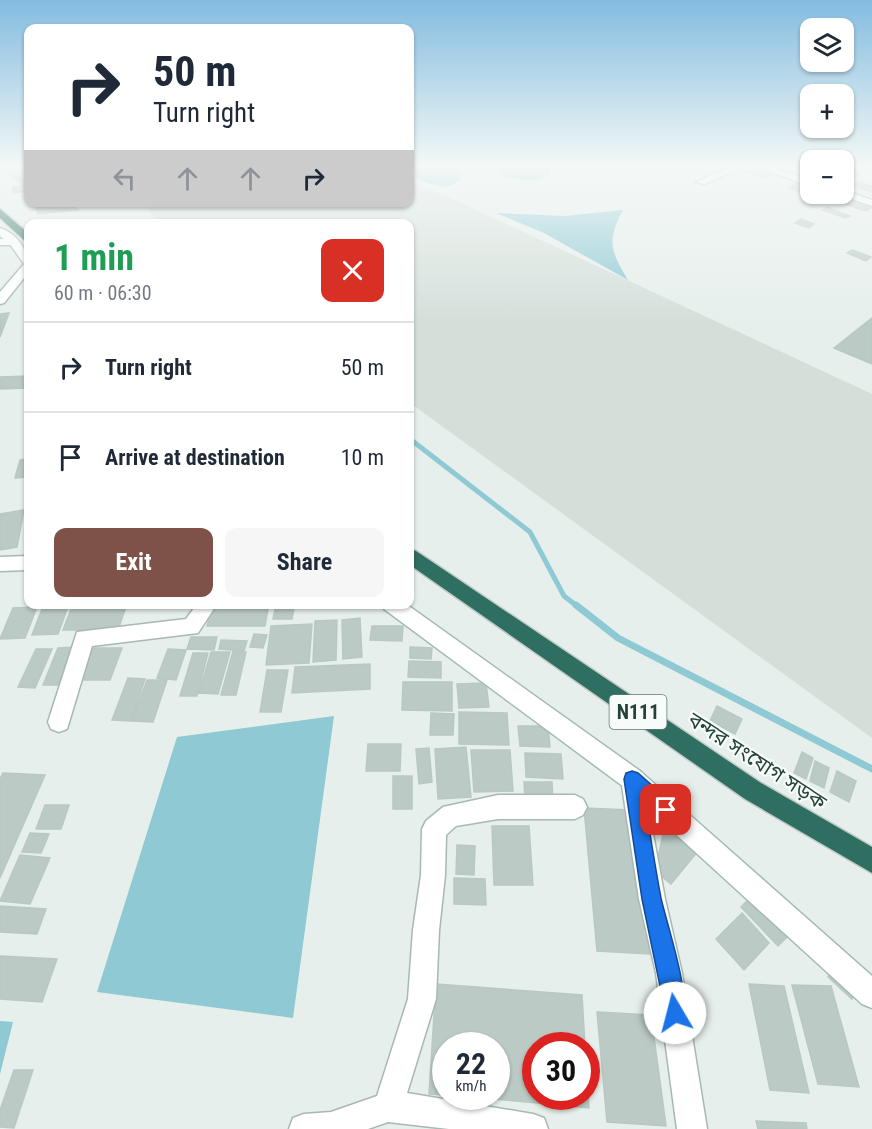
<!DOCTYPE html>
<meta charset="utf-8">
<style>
:root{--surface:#fff;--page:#f6f6f7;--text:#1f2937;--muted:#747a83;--line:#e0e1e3;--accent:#7f5249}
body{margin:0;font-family:"Roboto Condensed","Noto Sans Bengali",sans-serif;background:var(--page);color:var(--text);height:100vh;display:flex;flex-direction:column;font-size:22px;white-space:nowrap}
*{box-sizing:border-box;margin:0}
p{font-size:20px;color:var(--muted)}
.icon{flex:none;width:33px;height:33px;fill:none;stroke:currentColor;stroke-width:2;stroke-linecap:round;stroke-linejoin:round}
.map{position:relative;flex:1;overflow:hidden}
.side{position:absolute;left:24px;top:219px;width:390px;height:390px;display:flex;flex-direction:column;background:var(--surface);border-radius:12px;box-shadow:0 2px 4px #0004}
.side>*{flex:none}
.banner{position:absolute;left:24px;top:24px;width:390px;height:183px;border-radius:12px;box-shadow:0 2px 4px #0004;background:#fff;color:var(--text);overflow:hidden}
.fabs{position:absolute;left:800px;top:18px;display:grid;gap:12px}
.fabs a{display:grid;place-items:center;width:54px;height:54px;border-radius:12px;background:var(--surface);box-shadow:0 2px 4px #0004;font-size:30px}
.speed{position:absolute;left:432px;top:1032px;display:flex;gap:12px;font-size:30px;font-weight:700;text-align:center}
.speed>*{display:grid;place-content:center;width:78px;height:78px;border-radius:50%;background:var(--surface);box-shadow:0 2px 4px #0004;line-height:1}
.speed small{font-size:15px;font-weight:400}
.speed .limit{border:9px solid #d22;background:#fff;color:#111}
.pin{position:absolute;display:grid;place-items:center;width:51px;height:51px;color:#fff;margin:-26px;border-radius:12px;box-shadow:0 3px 9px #0006}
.me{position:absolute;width:66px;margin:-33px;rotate:352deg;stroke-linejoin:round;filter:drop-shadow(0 0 4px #0008)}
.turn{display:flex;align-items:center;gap:21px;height:126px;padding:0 30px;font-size:27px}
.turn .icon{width:78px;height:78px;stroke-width:2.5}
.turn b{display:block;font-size:42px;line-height:51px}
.lanes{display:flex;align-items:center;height:57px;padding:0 30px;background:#0003;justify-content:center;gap:30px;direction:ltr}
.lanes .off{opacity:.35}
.round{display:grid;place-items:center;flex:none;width:63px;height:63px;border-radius:12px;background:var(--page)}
.headline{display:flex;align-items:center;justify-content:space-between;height:102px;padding:0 30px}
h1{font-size:36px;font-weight:700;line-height:45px;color:#1e9e55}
.primary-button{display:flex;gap:12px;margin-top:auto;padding:12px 30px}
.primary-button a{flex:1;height:69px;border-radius:12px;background:var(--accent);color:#fff;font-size:24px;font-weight:700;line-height:69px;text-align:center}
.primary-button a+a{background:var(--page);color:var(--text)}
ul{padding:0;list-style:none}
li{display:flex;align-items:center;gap:18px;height:90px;padding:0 30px;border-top:2px solid var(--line)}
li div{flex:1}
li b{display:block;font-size:22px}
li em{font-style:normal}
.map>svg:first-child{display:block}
.built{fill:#d4dfda}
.water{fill:#8ec9d4}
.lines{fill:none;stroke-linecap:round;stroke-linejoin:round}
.stream-far1{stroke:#8ec9d4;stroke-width:5}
.stream{stroke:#8ec9d4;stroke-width:7}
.building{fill:#bbcac4;stroke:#b8c9c2;stroke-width:1.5}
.street-casing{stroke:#a8b8b2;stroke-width:3}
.secondary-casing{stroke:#a4bbb3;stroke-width:3}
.highway-casing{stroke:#c2cac8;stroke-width:3}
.street{fill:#fff;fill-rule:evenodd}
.secondary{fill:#fff;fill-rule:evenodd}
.highway{fill:#2f6f62;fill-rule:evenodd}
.route{fill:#1a73e8;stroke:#114b97;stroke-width:1.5}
.labels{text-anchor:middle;stroke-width:4.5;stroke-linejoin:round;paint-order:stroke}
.shield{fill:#f7fbf9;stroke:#637a73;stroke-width:1.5}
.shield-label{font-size:20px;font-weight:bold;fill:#24423a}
.street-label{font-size:21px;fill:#24423a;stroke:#f7fbf9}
</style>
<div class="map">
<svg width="872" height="1129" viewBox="0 0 872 1129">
<rect width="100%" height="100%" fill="#e6efeb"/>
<path class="built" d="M410,182L455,200L872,394V738L410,403V224L162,223L153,217L144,203L410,202Z"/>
<path class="water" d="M410,167H456L461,174L460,180C448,194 423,182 410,175Z
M496,167H550V173C540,186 512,179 499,174Z
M623,210C606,242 611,251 628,280L544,233L496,213L565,216Z
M334,716L293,1018L97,992L177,737Z
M0,1021L13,1022L0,1074Z"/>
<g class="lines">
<path class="stream-far1" d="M410,439L530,532L564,596L577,606"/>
<path class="stream" d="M576,605L618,638L872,769"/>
</g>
<path class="building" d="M28,167V183L21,184L7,172Z
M843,167H846L863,172L845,183L843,182Z
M749,168L772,175L766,178L743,171Z
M798,182L810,186V194H817L813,196L788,188Z
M857,182L872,186V192L851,185Z
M28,184V191L13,193V187Z
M850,201L871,208L866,211L845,204Z
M34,202H70L78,210L38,214Z
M827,207L850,216L845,218L823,210Z
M801,219L814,224L809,228L795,223Z
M852,250L871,257L866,261L847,253Z
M9,313L0,337V314Z
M872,318V364L834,348Z
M28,376V388L0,389V377Z
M28,459V477L15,478L20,460Z
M24,510L17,547L0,550V514Z
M44,604H69L58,634L32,635Z
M73,604H127L118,630H63Z
M213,604H269L265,626H207Z
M276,604H295L292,619H273Z
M37,607L25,638L0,639L13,608Z
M360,618L362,657L343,659L342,620Z
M337,620L336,660L313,662L315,621Z
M312,624L309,663L266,665L271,626Z
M372,626H403L402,641L370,640Z
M254,634L267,635L263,648L250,647Z
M191,637H217L214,650L187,649Z
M221,640L247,641L244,651L219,649Z
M75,647L61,685H43L58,648Z
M410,647L432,648L431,659L410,658Z
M93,648H122L110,680H80Z
M36,649H52L35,688L18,687Z
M168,649L186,650L176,680L157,678Z
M233,651L246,652L236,695H221Z
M211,652H230L218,694L199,693Z
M193,653H208L197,696H180Z
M409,661L441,662V678L408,677Z
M370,664V689L292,693L295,667Z
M267,670H288L281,712H260Z
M128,678L145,679L131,721L112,720Z
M147,680H167L153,722L132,721Z
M403,682H452V711L402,710Z
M486,683L489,707L459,708L457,684Z
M717,706L742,719L735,734L710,721Z
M459,712L507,713L509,745L459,744Z
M431,713L454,714L453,735H430Z
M518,726H548L550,747L520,746Z
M368,744H401L400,771H366Z
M466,747L471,797L438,799L435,749Z
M429,748L432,782L419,784L416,749Z
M471,750H510L513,791L474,792Z
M802,752L813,758L806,779L794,773Z
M525,753L561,754L563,779L526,777Z
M815,761L829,768L824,788L810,781Z
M837,771L856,781L849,802L830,792Z
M3,773L45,775L0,878V779Z
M393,776H412V809H393Z
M524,782H552L553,802L525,801Z
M45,805H69L61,829H36Z
M584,808L630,810L650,954L597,951Z
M643,815L659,817L651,847Z
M665,825L699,850L671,884L655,871Z
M492,826H529L533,885H494Z
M30,833L49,834L41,853L22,852Z
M457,845L475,846L474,875L456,874Z
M20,855L50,858L30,904L0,901Z
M454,878L485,879L486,905L454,904Z
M752,896L789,935L778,946L741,907Z
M0,906L46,909L37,934L0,932Z
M742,913L769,943L744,970L716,939Z
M0,956L57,959L42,1002L0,999Z
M836,965L860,987L852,999L828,977Z
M436,984L582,995L585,1046H536V1096H586V1064L589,1108L462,1096H496V1046H446V1095L429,1094Z
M749,984L784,986L809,1093L770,1090Z
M792,985L831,986L859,1087L818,1084Z
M597,1012L651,1015L666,1126L607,1122Z
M14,1070H33L14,1128L0,1127V1110Z
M756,1121L806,1123L807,1129H758Z"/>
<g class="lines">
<g class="street-casing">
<path id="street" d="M730,167H743L704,184L696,182Z
M0,239H14L19,242L14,245H0Z
M28,263V273L4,303L0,304V292L24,264Z
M28,556V570L0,571V557Z
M197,604H217L198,633L92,646L67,729L59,732L51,729L48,722L77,632L186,619Z
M632,768L640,771L643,779L665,899L682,973L707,1129H677L656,973L639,899L621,779L624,771Z
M498,795H575L583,799L587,807L583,815L575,819H498L456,826L446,835L445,875L439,930L436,999L407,1093L533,1114L544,1118L548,1129H449L388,1122L368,1129H289L293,1118L304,1114L331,1112L377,1096L408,999L413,930L421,875L422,829L426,821L443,807Z"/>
</g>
<g class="secondary-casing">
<path id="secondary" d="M757,167H771L810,180V186Z
M843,190L872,200V206L840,195L838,194H843Z
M0,228C16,233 28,249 28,265L24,264L10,244L0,236Z
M382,604H406L640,771L872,976V1008L862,1004L624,787L384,609Z"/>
</g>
<g class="highway-casing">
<path id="highway" d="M0,209L28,233V241L24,240L0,218Z
M410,549L416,551L761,783L872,847V873L745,799L410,565Z"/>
</g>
<use href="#street" class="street"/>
<use href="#secondary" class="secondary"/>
<use href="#highway" class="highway"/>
</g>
<linearGradient id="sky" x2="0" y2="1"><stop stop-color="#84bce0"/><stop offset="0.51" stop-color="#f4f8f6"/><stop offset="1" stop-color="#f4f8f6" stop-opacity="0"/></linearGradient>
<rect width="872" height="325" fill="url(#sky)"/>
<path class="route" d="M632,771L638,773L673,804L675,810L673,816L666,819L645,802C650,834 655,866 661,898C667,925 692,998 682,1020L675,1024L667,1020L642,899L624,779L626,773Z"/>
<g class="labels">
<rect class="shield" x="609.5" y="695" width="57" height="34" rx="4.5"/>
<g class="shield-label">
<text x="638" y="719">N111</text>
</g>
<g class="street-label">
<text transform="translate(757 761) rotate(33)" y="7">বন্দর সংযোগ সড়ক</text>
</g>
</g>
</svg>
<div class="fabs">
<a><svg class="icon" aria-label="layers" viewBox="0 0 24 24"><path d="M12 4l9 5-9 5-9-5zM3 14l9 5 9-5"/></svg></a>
<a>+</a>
<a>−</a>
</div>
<div class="speed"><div>22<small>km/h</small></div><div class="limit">30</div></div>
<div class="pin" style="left:666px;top:810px;background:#d93025"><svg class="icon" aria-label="arrive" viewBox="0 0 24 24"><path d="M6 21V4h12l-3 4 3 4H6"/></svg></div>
<svg class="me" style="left:675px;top:1013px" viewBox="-20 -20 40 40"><circle r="19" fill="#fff"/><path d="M0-13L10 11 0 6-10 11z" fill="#1a73e8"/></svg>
<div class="banner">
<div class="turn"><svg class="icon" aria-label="right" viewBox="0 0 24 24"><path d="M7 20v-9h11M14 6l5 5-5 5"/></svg><div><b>50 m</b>Turn right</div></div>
<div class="lanes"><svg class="icon off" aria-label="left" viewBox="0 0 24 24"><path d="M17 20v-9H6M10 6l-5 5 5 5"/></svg><svg class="icon off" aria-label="ahead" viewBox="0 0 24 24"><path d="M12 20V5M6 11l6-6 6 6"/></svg><svg class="icon off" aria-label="ahead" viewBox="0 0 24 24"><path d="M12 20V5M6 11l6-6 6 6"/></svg><svg class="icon" aria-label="right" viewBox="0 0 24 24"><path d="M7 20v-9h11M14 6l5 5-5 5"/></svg></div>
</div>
<section class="side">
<div class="headline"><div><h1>1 min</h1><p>60 m · 06:30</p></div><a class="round" style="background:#d93025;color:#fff"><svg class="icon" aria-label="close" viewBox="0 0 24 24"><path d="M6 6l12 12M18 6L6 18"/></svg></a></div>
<ul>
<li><svg class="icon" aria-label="right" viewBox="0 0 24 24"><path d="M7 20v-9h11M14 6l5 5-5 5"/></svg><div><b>Turn right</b></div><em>50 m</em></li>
<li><svg class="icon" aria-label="arrive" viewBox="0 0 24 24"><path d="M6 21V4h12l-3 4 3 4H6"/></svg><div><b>Arrive at destination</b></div><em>10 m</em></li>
</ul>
<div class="primary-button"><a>Exit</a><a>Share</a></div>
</section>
</div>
